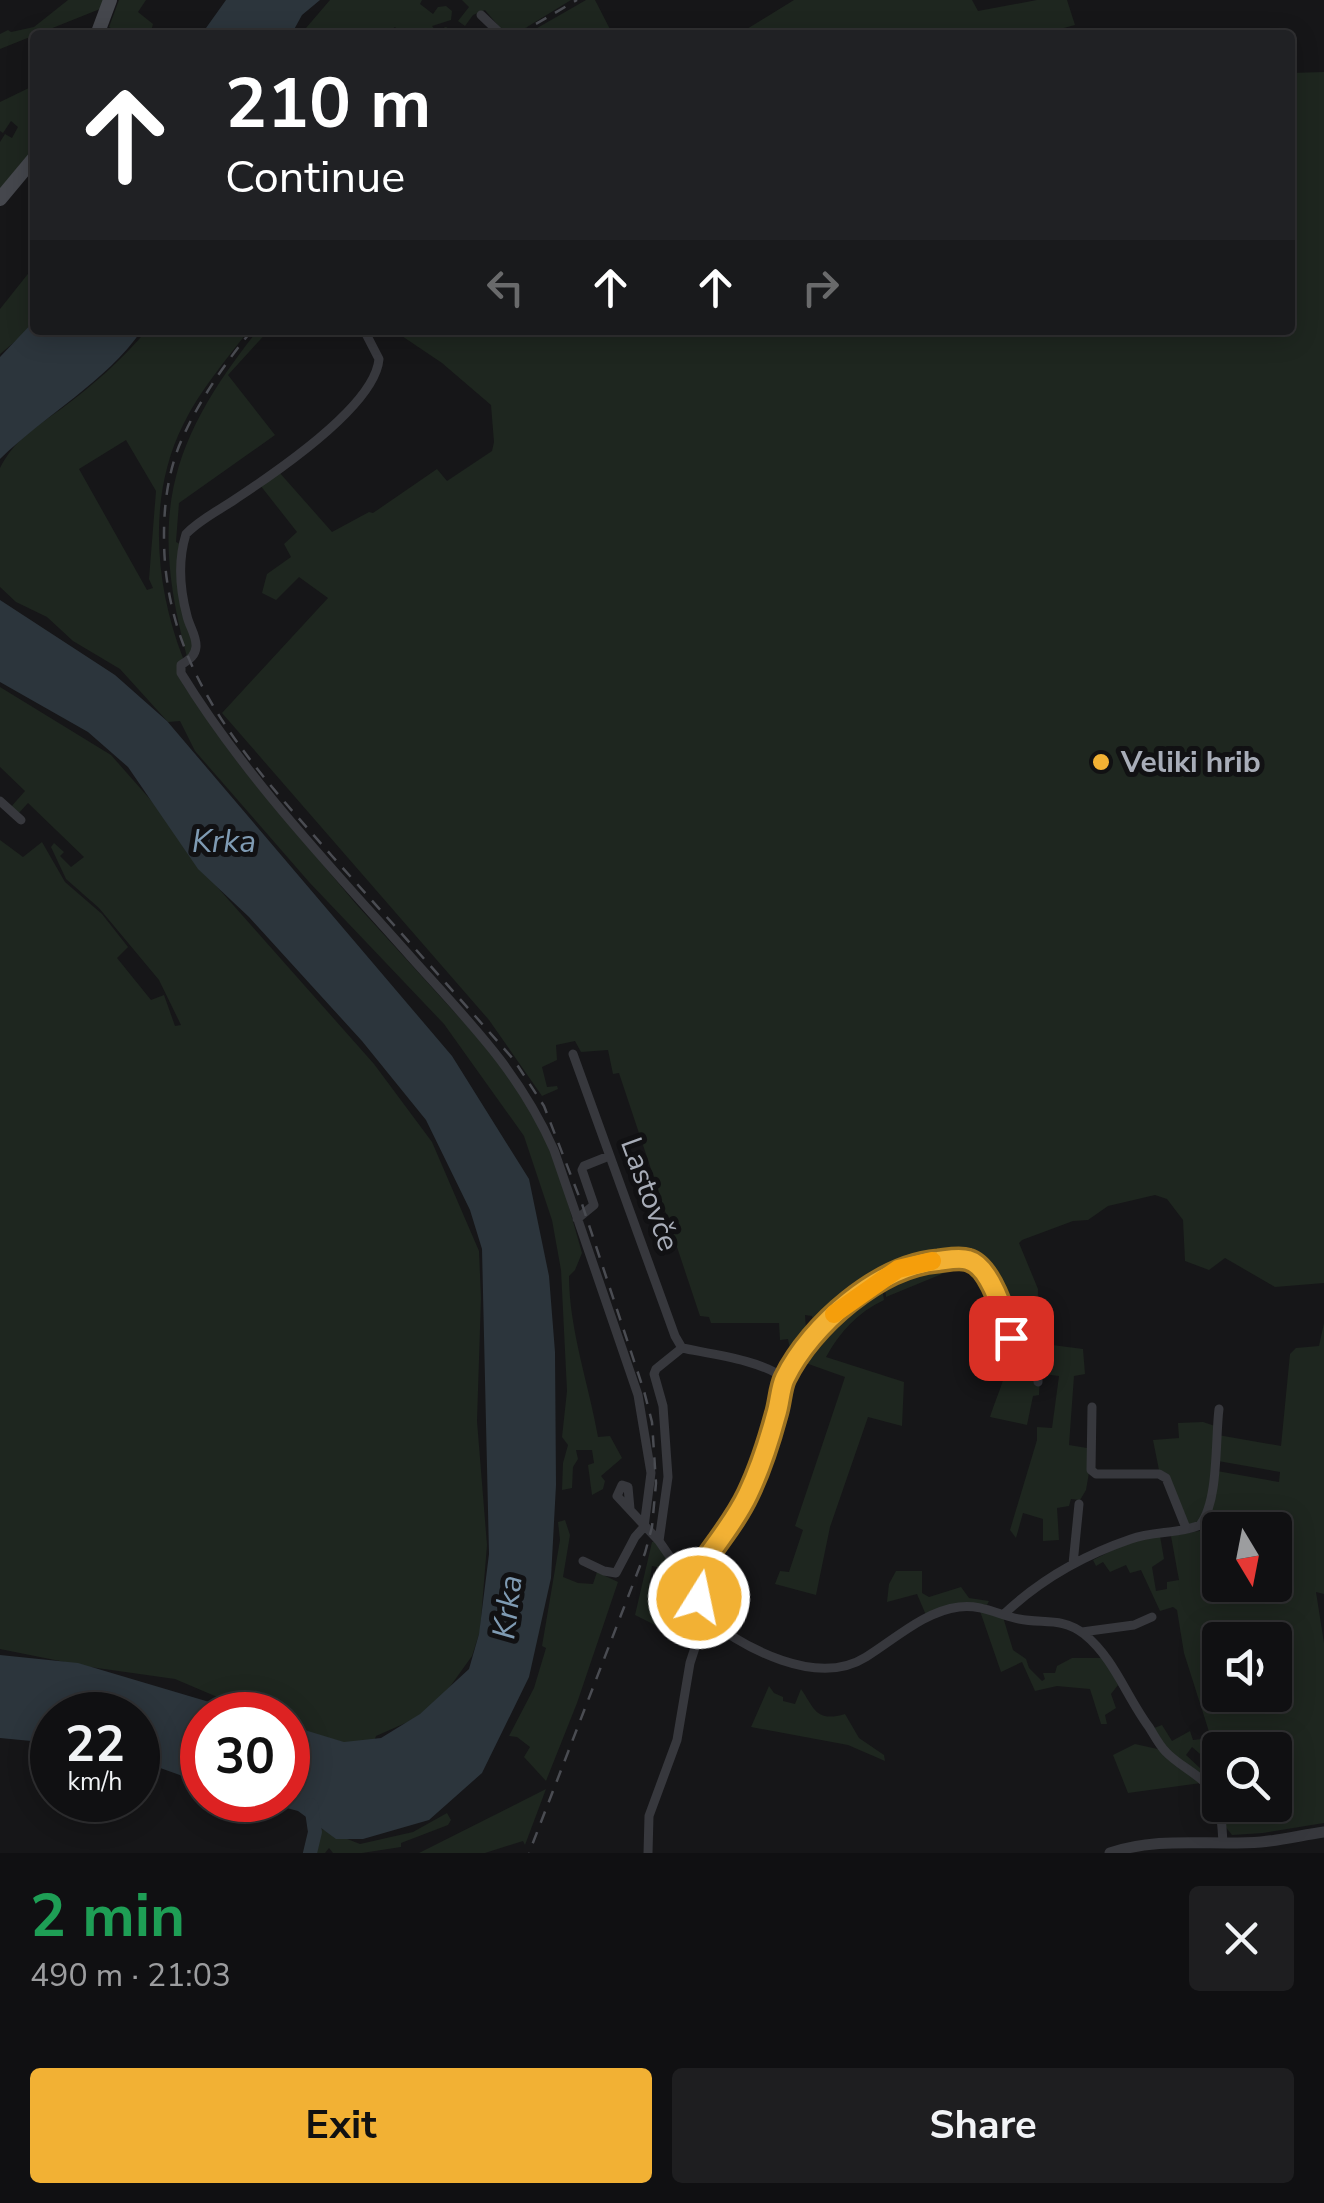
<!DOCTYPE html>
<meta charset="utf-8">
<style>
:root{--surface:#101012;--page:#1e1e20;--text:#f1f3f6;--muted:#9c9d9f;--line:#303032;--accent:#f2b134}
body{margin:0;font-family:"Nunito Sans",sans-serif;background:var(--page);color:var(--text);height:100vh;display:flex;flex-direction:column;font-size:38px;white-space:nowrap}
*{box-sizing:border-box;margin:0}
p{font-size:32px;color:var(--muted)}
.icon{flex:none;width:55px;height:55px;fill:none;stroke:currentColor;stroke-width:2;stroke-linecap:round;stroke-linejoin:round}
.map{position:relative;height:1853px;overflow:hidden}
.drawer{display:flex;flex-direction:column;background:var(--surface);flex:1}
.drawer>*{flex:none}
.banner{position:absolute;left:30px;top:30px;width:1265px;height:305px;border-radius:10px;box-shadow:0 5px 25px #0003,0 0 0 2px var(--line);background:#202124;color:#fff;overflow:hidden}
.needle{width:65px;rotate:170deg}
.fabs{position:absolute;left:1202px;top:1512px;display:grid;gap:20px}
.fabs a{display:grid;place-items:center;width:90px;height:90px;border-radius:10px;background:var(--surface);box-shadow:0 5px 25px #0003,0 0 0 2px var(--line);font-size:50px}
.speed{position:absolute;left:30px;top:1692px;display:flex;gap:20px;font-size:50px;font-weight:700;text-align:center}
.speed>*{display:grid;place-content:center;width:130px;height:130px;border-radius:50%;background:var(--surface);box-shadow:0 5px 25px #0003,0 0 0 2px var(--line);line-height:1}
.speed small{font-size:25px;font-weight:400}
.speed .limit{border:15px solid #d22;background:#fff;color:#111}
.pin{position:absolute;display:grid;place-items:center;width:85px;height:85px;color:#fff;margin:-42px;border-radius:20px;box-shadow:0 5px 15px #0006}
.me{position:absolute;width:110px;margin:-55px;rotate:10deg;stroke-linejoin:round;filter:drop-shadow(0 0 8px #0008)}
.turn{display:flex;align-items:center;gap:35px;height:210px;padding:0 30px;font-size:45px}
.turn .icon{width:130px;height:130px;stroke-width:2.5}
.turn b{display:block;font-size:70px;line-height:85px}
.lanes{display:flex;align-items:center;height:95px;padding:0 30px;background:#0003;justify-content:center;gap:50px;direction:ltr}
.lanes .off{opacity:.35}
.round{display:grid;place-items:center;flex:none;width:105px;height:105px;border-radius:10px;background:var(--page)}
.summary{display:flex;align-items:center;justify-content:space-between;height:170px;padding:0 30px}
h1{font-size:60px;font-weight:700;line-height:75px;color:#1e9e55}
.cta{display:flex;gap:20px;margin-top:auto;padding:20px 30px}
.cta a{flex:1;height:115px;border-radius:10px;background:var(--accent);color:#111;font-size:40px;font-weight:700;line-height:115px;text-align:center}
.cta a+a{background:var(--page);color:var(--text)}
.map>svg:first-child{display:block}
.green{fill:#1e261f;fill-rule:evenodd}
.water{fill:#2c353c}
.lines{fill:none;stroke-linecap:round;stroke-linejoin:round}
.river{stroke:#2c353c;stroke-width:14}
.minor{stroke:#37383d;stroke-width:9}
.tertiary{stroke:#37383d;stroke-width:11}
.secondary{stroke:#45474d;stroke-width:14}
.rail{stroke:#4a4c52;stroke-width:2.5;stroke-dasharray:12 10;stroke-linecap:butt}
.route-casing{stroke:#9d7322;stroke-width:25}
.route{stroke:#f2b134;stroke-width:18}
.slow{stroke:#f59e0b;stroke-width:18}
.poi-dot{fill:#f2b134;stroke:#111113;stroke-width:4}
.labels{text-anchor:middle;stroke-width:10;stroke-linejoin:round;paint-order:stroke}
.poi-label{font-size:30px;font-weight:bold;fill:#a8adb8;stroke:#111113;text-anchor:start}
.street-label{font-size:30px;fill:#a8adb8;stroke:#111113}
.water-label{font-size:32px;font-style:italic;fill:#7f9bb3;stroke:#111113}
</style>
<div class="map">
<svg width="1324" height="1853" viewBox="0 0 1324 1853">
<rect width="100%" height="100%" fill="#161618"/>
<path class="green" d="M68,0H104L100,9L0,49V34L8,30L11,32L34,27Z
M119,0H146L138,12L153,24L150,35H122L109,27Z
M330,0H422L420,4L433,14L438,7L446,6L452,11L451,20L432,26L436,31L446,27L458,35H403L395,27L384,35H300Z
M462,0H571L514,35H506L485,10L473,15L465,26L458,21L469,7Z
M586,0H595L613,35H525Z
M794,0H972L978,11L1037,0H1067L1075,25L1037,35H737Z
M1324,72V1283L1275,1287L1225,1258L1209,1270L1185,1261L1183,1220L1167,1199L1155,1195L1108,1206L1088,1220L1073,1221L1022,1240L1019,1243L1038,1289L1037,1343L1083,1349L1085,1374L1074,1376L1069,1445L1093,1449L1086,1490L1080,1500L1071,1499L1069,1506L1057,1508L1059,1540L1043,1541V1519L1023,1513L1016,1538L1010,1530L1037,1440V1427L1052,1428L1059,1376L1044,1374L1043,1353L1036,1344L1040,1363L1036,1365V1371H1040L1039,1395L1033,1396L1027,1425L990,1417C995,1401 1002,1386 1006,1370C1016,1334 1006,1280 971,1262L886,1297L884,1280C909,1265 934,1263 963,1261V1257C900,1257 870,1280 824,1321H813L812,1316L805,1315L807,1343L786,1370V1358L791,1355L788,1339L780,1340L779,1323H711L709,1317L700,1316L619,1073L613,1074L608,1050L581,1052L575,1041L556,1045L557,1060L542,1067L547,1087L557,1086L558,1089L542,1096L489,1020L222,713L328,598L299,577L276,600L262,593L267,574L291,557L284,544L297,532L260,485L279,472L332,532L369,512L373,513L437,469L447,481L492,451L494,442L491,405L442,363L393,330H1290V73Z
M35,85V148L0,190V142L5,134L12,138L18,127L11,121L3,133L0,131V102Z
M35,265V325L0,354V309Z
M147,330H249C226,360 200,390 183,425C147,497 155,586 183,658L177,666L184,686L241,767L356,904L489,1050L537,1117L559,1172L582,1253L575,1270L569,1276C569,1329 589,1385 598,1437L610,1436L622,1458L601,1476L605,1481L603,1489L592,1495L588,1465L594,1463L592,1450H576L578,1459L573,1467L572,1488L562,1490L563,1463L568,1445L562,1437L567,1391L561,1270L552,1220L524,1136L444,1024L309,882L195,751L180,721L168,722L120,669L73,641L47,617L16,602L0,587V468C14,440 36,427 61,409C92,386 122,360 147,330ZM126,440L156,491L149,579L153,588L147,590L79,469Z
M258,330H269L228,375L275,435L179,503L176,542L180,544L193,648L187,657C149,516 168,443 258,330Z
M0,687L111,755L156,806L203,871L374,1064L432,1142L479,1251L481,1298L477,1421L487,1545L480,1631L472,1656L439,1702L410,1721L376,1736L373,1744L353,1745L304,1731L288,1722V1715L236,1705L175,1679L90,1667L0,1649V840L23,857L42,842L65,882L102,914L128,947L117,958L151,1000L164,995L175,1026L181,1025L159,980L99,908L66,879L51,847L54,843L64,852L60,856L71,867L84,857L28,803L18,814L10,808L25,791L0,767Z
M881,1282L884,1300C858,1312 839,1333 826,1357L904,1382L902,1426L868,1417L830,1527L816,1595L775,1584L780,1571L789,1572L803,1530L795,1526L845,1377L800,1361L838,1313Z
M1324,1323V1594L1316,1592L1324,1643V1823L1263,1833L1232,1835L1224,1825V1805H1275V1750H1220V1765L1214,1766L1192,1747L1186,1755L1215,1782L1220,1781V1795L1167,1749L1154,1728L1162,1725L1172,1741L1190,1731L1193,1740L1211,1738L1184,1653L1177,1610L1173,1607L1160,1611L1141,1570L1130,1573L1126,1565L1110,1572L1103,1562L1096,1566L1093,1560L1129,1542L1160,1536L1164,1559L1152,1567L1156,1591L1167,1589V1582L1179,1580L1171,1536L1205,1530L1203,1527L1209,1520L1217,1471L1279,1482L1280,1472L1218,1461V1435L1281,1446L1290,1354L1296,1348L1319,1346ZM1220,1530H1275V1585H1220ZM1220,1640H1275V1695H1220Z
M1203,1422L1215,1426L1211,1484L1202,1521L1188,1526L1168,1474L1159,1470L1153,1440L1179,1438L1178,1423Z
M565,1520L570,1535L563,1577L578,1583L593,1584L597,1572L618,1582L577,1703L546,1781L524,1757L530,1747L517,1737L509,1736L534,1688L546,1648L542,1646L560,1540L558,1522Z
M656,1541L672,1566L666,1569L652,1566L649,1585L655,1587L653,1593L671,1591L674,1581L679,1580L688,1588L677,1602L681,1624L679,1645L667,1631L635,1615L652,1542Z
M896,1571H922V1593L929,1597L961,1587L969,1598L989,1601L987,1605L967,1603L926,1615L917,1594L887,1602L889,1584Z
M980,1611L1003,1617L1013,1650L1026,1659L1029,1668L1042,1681L1045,1679L1043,1673H1055L1057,1666L1072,1658H1105L1118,1685L1111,1694L1116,1708L1105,1715L1107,1724H1101L1090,1689L1057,1686L1035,1691L1022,1662L1001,1672Z
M769,1686L774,1693L783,1697V1701L795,1704L801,1689C814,1707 815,1723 845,1714L859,1738L884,1755L885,1761L848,1745L751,1727Z
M1135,1744L1162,1750L1201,1783L1128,1793L1113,1755Z
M546,1789L525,1845L523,1841L485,1853H419Z
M447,1813L451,1820L448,1825L401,1843V1847L362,1853H333L329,1848L325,1853H313L319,1828L360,1844L413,1832Z"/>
<path class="water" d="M226,0H320L302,15L291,35H201Z
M35,320V330H142C106,382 45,415 0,459V357Z
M0,600L115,675L167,721L452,1056L529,1179L549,1276L555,1352L556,1485L551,1578L529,1677L482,1773L429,1820L363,1839H336L298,1811L257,1800H288V1725L344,1742L381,1738L420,1714L469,1669L479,1634L489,1554L482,1249L470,1210L426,1120L362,1041L249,917L198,869L128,767L88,732L0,682Z
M0,1655L78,1663L253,1715H202V1783L138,1760V1715H52V1743L0,1738Z"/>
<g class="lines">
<path class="river" d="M310,1853L315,1832L311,1805"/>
<path class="minor" d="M481,15L502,35
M364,330L379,359C375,406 275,473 237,498C220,510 200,519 186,534C178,560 180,590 187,616C189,626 197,636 196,647C195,657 188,660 181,665V673C245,777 330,866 410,956C468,1021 518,1069 554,1150L638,1395L651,1473L644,1527
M0,801L21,820
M573,1054L675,1336L682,1348
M577,1219L594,1205L582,1170L584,1166L609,1156
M1092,1407L1091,1470L1096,1474H1159L1166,1478L1186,1528
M630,1509L628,1487L622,1485L617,1496L659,1541L699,1599L705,1617L690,1663L677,1740L649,1816L648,1853
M659,1541L668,1477L663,1406L654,1374L656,1369L682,1348C711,1354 762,1360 785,1379
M583,1561L604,1571L616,1573L635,1537L644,1527
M1073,1564L1079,1504
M689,1584L748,1496L777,1412L785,1379L822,1325L843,1305L898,1269L916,1263L966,1259L978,1264L1001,1304L1010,1341L1039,1348L1038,1382
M1004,1614C1040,1580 1084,1555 1131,1539C1153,1531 1179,1534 1200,1525C1219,1501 1215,1440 1219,1409
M705,1617C744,1648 817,1688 866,1657C895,1639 925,1611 959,1607C981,1604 999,1615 1019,1619C1043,1624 1062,1617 1084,1634C1114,1658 1126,1696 1149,1727C1154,1735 1159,1745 1166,1752C1181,1768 1207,1777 1216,1798C1222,1811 1222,1829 1223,1843
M1082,1632L1134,1625L1152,1617"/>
<path class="tertiary" d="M1110,1853C1159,1836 1210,1846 1261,1842C1282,1840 1303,1835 1324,1832"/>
<path class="secondary" d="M97,35L110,0
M0,199L35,157"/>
<path class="rail" d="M517,35L577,0
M252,330C223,366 197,403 179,446C168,475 164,504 164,535C163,670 247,760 332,856C393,924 454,992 514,1060L544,1106L582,1204L644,1391L652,1422L656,1483L652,1527L645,1553L529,1853"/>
</g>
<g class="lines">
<g class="route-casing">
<path id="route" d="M699,1598L689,1584C707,1554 733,1526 748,1494C760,1469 769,1441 776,1415C780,1403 780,1388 785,1378C811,1325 879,1266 938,1261C947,1260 959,1257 968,1260C991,1266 1005,1317 1011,1338"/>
</g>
<use href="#route" class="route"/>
<path class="slow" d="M834,1314L898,1269L932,1261"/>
</g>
<circle class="poi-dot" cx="1101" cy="762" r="10"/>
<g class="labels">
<g class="poi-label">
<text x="1121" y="772">Veliki hrib</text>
</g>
<g class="street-label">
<text transform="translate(650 1194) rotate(70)" y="10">Lastovče</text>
</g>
<g class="water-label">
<text x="224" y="852">Krka</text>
<text transform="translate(507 1607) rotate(-83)" y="11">Krka</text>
</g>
</g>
</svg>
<div class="fabs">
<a><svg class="needle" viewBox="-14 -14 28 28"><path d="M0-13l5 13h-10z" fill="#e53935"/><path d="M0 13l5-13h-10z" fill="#9c9d9f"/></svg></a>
<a><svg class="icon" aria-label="sound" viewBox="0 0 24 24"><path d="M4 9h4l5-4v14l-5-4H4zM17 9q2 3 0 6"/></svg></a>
<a><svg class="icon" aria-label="search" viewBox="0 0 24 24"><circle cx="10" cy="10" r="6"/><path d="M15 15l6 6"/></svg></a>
</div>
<div class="speed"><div>22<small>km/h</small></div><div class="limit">30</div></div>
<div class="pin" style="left:1011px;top:1338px;background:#d93025"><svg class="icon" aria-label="arrive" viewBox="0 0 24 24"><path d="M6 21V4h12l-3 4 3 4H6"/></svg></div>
<svg class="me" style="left:699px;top:1598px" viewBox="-20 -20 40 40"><circle r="17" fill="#f2b134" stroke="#fff" stroke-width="3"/><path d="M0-11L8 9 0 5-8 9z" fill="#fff"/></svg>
<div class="banner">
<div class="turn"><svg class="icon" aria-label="ahead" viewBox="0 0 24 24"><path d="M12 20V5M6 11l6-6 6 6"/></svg><div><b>210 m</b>Continue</div></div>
<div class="lanes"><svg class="icon off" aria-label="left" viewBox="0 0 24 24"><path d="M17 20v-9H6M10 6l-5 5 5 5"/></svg><svg class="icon" aria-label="ahead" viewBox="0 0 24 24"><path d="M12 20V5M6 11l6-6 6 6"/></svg><svg class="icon" aria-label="ahead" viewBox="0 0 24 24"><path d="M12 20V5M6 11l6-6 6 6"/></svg><svg class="icon off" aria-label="right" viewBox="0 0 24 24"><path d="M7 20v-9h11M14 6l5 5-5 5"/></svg></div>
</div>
</div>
<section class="drawer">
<div class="summary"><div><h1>2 min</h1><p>490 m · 21:03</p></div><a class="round"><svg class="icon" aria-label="close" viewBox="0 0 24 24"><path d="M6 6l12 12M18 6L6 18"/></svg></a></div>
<div class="cta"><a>Exit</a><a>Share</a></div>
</section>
